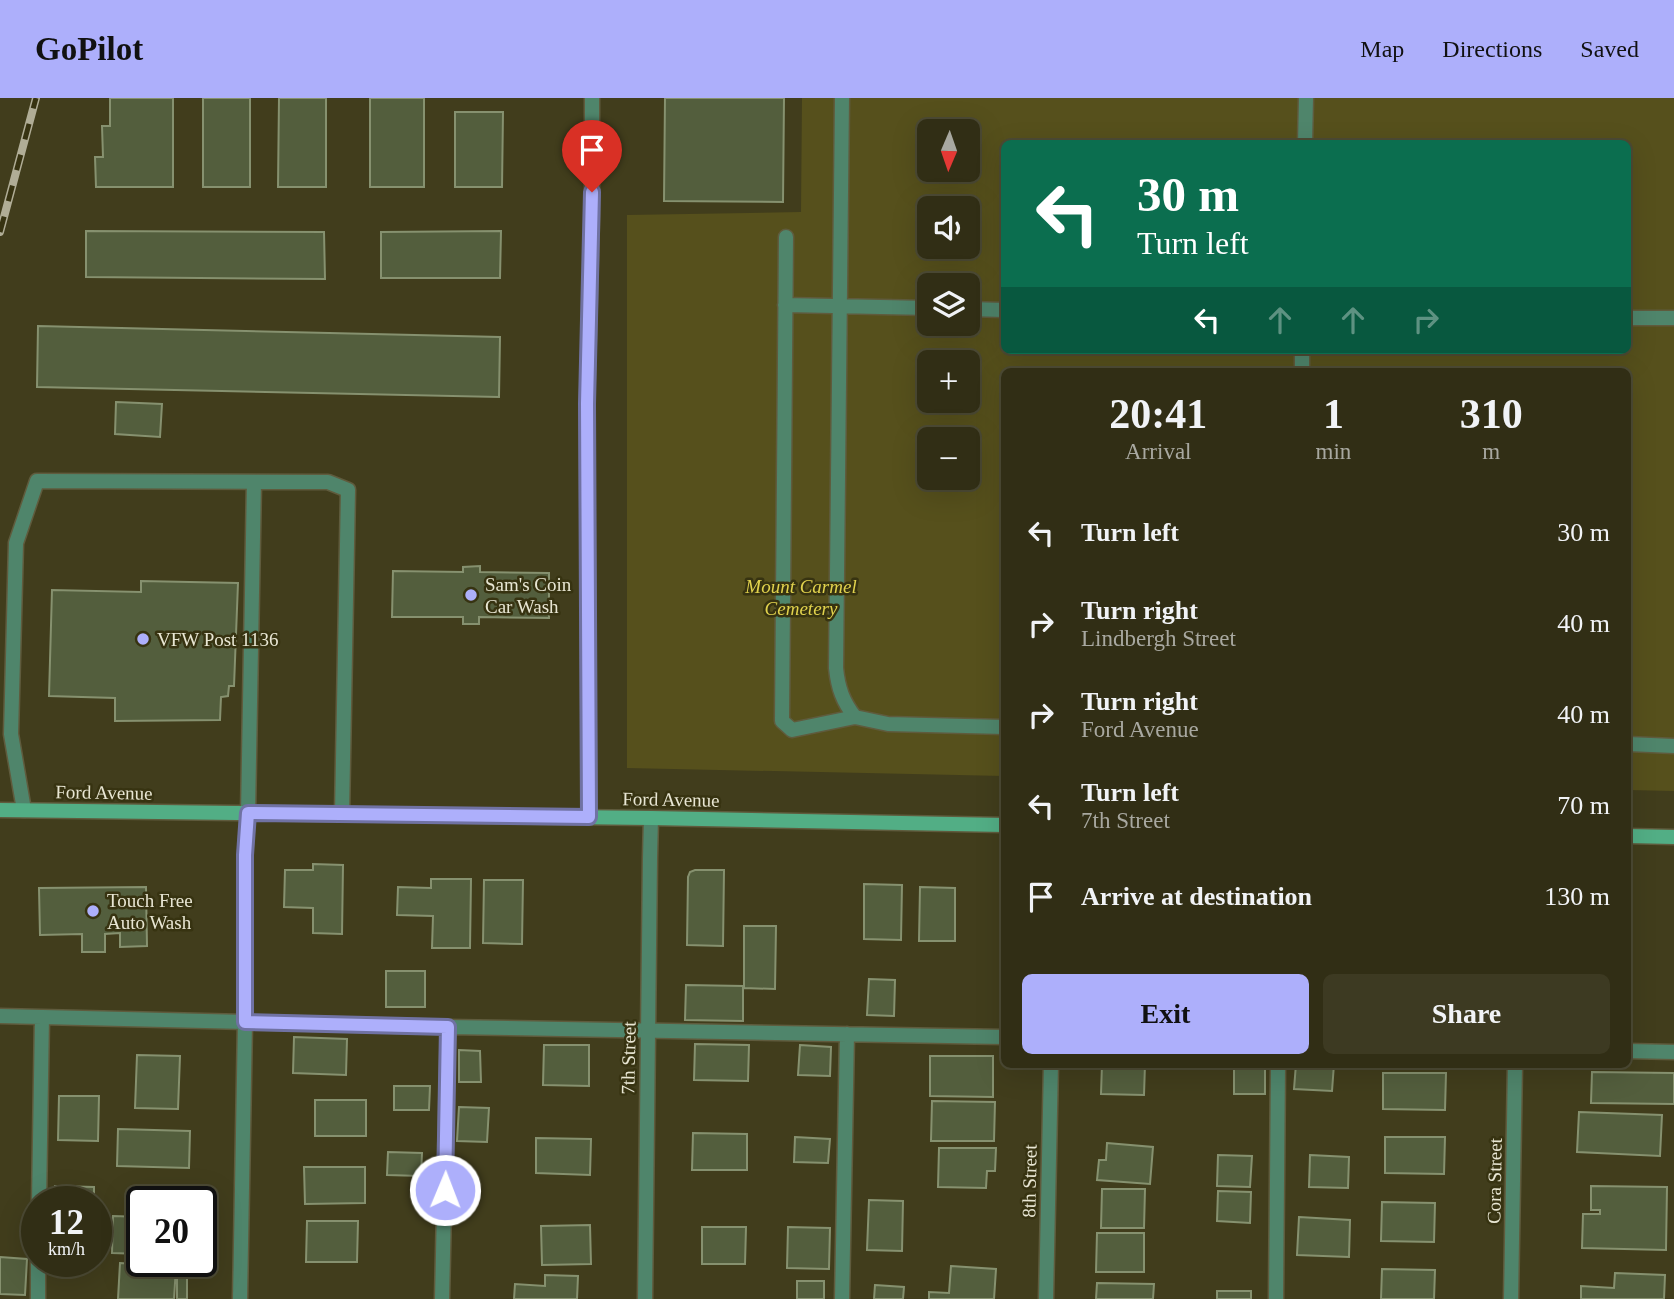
<!DOCTYPE html>
<meta charset="utf-8">
<style>
:root{--surface:#312e15;--page:#3d3a22;--text:#f1f3f6;--muted:#a8a8a0;--line:#4c4a34;--accent:#adaffb}
body{margin:0;font-family:"Times New Roman",serif;background:var(--page);color:var(--text);height:100vh;display:flex;flex-direction:column;font-size:26px;white-space:nowrap}
*{box-sizing:border-box;margin:0}
p{font-size:23px;color:var(--muted)}
.icon{flex:none;width:38px;height:38px;fill:none;stroke:currentColor;stroke-width:2;stroke-linecap:round;stroke-linejoin:round}
.map{position:relative;flex:1;overflow:hidden}
.details{position:absolute;left:1001px;top:270px;width:630px;height:700px;display:flex;flex-direction:column;background:var(--surface);border-radius:10px;box-shadow:0 7px 28px #0002,0 0 0 2px var(--line)}
.details>*{flex:none}
.top-card{position:absolute;left:1001px;top:42px;width:630px;height:214px;border-radius:10px;box-shadow:0 7px 28px #0002,0 0 0 2px var(--line);background:#0b6e4f;color:#fff;overflow:hidden}
.needle{width:46px;rotate:182deg}
.tools{position:absolute;left:917px;top:21px;display:grid;gap:14px}
.tools a{display:grid;place-items:center;width:63px;height:63px;border-radius:10px;background:var(--surface);box-shadow:0 7px 28px #0002,0 0 0 2px var(--line);font-size:35px}
.speed{position:absolute;left:21px;top:1088px;display:flex;gap:14px;font-size:35px;font-weight:700;text-align:center}
.speed>*{display:grid;place-content:center;width:91px;height:91px;border-radius:50%;background:var(--surface);box-shadow:0 7px 28px #0002,0 0 0 2px var(--line);line-height:1}
.speed small{font-size:18px;font-weight:400}
.speed .limit{border:4px solid #111;border-radius:10px;background:#fff;color:#111}
.pin{position:absolute;display:grid;place-items:center;width:60px;height:60px;color:#fff;margin:-72px -30px;border-radius:50% 50% 50% 0;rotate:-45deg;box-shadow:0 0 7px #0007}
.pin .icon{rotate:45deg}
.me{position:absolute;width:77px;margin:-38px;rotate:1deg;stroke-linejoin:round;filter:drop-shadow(0 0 5px #0008)}
.turn{display:flex;align-items:center;gap:24px;height:147px;padding:0 21px;font-size:32px}
.turn .icon{width:91px;height:91px;stroke-width:2.5}
.turn b{display:block;font-size:49px;line-height:60px}
.lanes{display:flex;align-items:center;height:66px;padding:0 21px;background:#0003;justify-content:center;gap:35px;direction:ltr}
.lanes .off{opacity:.35}
.eta{display:flex;justify-content:space-evenly;align-items:center;height:119px;text-align:center}
.eta b{font-size:42px;font-weight:700;line-height:49px}
.button{display:flex;gap:14px;margin-top:auto;padding:14px 21px}
.button a{flex:1;height:80px;border-radius:10px;background:var(--accent);color:#111;font-size:28px;font-weight:700;line-height:80px;text-align:center}
.button a+a{background:var(--page);color:var(--text)}
ul{padding:0;list-style:none}
li{display:flex;align-items:center;gap:21px;height:91px;padding:0 21px}
li div{flex:1}
li b{display:block;font-size:26px}
li em{font-style:normal}
header{display:flex;align-items:center;gap:42px;box-sizing:border-box;height:98px;padding:0 35px;background:var(--accent);color:#111}
header strong{font-size:33px}
nav{display:flex;gap:38px;margin-inline-start:auto;font-size:24px}
.map>svg:first-child{display:block}
.green{fill:#56501c;fill-rule:evenodd}
.building{fill:#535e3d;stroke:#86916f;stroke-width:2}
.lines{fill:none;stroke-linecap:round;stroke-linejoin:round}
.lane-casing{stroke:#5f5b3d;stroke-width:17}
.street-casing{stroke:#5f5b3d;stroke-width:17}
.secondary-casing{stroke:#5f5b3d;stroke-width:17}
.lane{stroke:#4f856b;stroke-width:14}
.street{stroke:#4f856b;stroke-width:14}
.secondary{stroke:#52ae85;stroke-width:14}
.rail-casing{stroke:#b0ad96;stroke-width:8}
.rail{stroke:#373311;stroke-width:5;stroke-dasharray:16;stroke-linecap:butt}
.route-casing{stroke:#7072a3;stroke-width:18}
.route{stroke:#adaffb;stroke-width:12}
.poi-dot{fill:#adaffb;stroke:#373311;stroke-width:2.5}
.labels{text-anchor:middle;stroke-width:5;stroke-linejoin:round;paint-order:stroke}
.poi-label{font-size:19px;fill:#e8e6d3;stroke:#373311;text-anchor:start}
.park-label{font-size:19px;font-style:italic;fill:#e1d24d;stroke:#373311}
.street-label{font-size:19px;fill:#e8e6d3;stroke:#373311}
</style>
<header>
<strong>GoPilot</strong>
<nav><a>Map</a><a>Directions</a><a>Saved</a></nav>
</header>
<div class="map">
<svg width="1674" height="1201" viewBox="0 0 1674 1201">
<rect width="100%" height="100%" fill="#413d1c"/>
<path class="green" d="M802,0H1674V693L1628,692V273H1004V678L627,670V117L801,114ZM929,33H968V72H929ZM1004,46H1628V252H1004ZM929,110H968V149H929ZM929,187H968V226H929ZM929,264H968V303H929ZM929,341H968V380H929Z"/>
<path class="building" d="M110,0H173V89H96L95,59H103L102,28H110Z
M203,0H250V89H203Z
M279,0H326V89H278Z
M370,0H424V89H370Z
M665,0H784L783,104L664,103Z
M455,14H503L502,89H455Z
M86,133L324,134L325,181L86,179Z
M501,133L500,180H381V134Z
M38,228L500,239L499,299L37,289Z
M116,304L162,306L160,339L115,336Z
M480,468V474L549,475V520L479,519V526H463V519H392L393,473L463,474V469Z
M141,483L238,485L234,588H229L228,598L221,599L220,622L115,623V600L49,598L52,492L141,494Z
M313,766L343,767L342,836L313,835V810L284,809L285,772H313Z
M695,772H724L723,848L687,847L688,779L690,774Z
M431,781H471L470,850H432L433,818L397,817L398,789L431,790Z
M484,782H523L522,846L483,845Z
M864,786L902,787L901,842L864,841Z
M146,789L147,848L120,849V835L105,836V854H82V836L40,837L39,790Z
M920,789L955,790V843H919Z
M744,828H776L775,891L744,890Z
M386,873H425V909H386Z
M869,881L895,882L894,918L867,917Z
M686,887L743,888V923L685,922Z
M294,939L347,941L346,977L293,975Z
M695,946L749,947L748,983L694,982Z
M544,947H589V988L543,987Z
M800,947L831,949L830,978L798,977Z
M459,952L480,953L481,984H459Z
M137,957L180,958L178,1011L135,1010Z
M930,958H993V999L930,998Z
M1102,966H1145L1144,997L1101,996Z
M1234,966H1265V996H1234Z
M1296,966H1334L1332,993L1294,991Z
M1592,974L1674,975V1006L1591,1005Z
M1383,975H1446L1445,1012L1383,1011Z
M394,988H430L429,1012H394Z
M59,998H99L98,1043L58,1042Z
M315,1002H366V1038H315Z
M932,1003L995,1004L994,1043H931Z
M459,1009L489,1010L487,1044L457,1043Z
M1579,1014L1662,1017L1660,1058L1577,1054Z
M118,1031L190,1033L189,1070L117,1068Z
M693,1035L747,1036V1072H692Z
M795,1039L830,1041L828,1065L794,1064Z
M1385,1039H1445L1444,1076L1385,1075Z
M536,1040L591,1041L590,1077L536,1075Z
M1107,1045L1153,1049L1150,1086L1097,1082L1099,1062H1106Z
M939,1050H996L995,1073H987L986,1090L938,1089Z
M388,1054L422,1055L421,1078L387,1077Z
M1218,1057L1252,1058L1250,1089L1217,1088Z
M1310,1057L1349,1059L1348,1090L1309,1089Z
M304,1069H365V1105L305,1106Z
M55,1088L94,1089V1104H55Z
M1591,1088L1667,1089L1666,1152L1582,1150L1583,1116H1600V1112H1591Z
M1102,1091H1145L1144,1130H1101Z
M1218,1093L1251,1094L1250,1125L1217,1123Z
M869,1102L903,1103L902,1153L867,1152Z
M1382,1104L1435,1105L1434,1144L1381,1143Z
M113,1118L142,1119V1156L112,1155Z
M1299,1119L1350,1122L1349,1159L1297,1157Z
M307,1123H358L357,1164H306Z
M590,1127L591,1166L542,1167L541,1128Z
M702,1129H746L745,1166H702Z
M788,1129L830,1130L829,1171L787,1170Z
M1097,1135H1144V1174H1096Z
M0,1159L27,1161L25,1197L0,1196Z
M120,1165L176,1169L174,1201H118Z
M951,1168L996,1171L994,1201H929V1194L949,1195Z
M1382,1171L1435,1172L1434,1201H1381Z
M1615,1175L1665,1177L1664,1201H1581V1188L1614,1190Z
M177,1176H187V1201H177Z
M545,1177L578,1178L577,1201H514L515,1186L545,1188Z
M797,1183H824V1201H797Z
M1097,1185L1154,1186L1153,1201H1096Z
M875,1187L904,1189L903,1201H874Z
M1217,1193H1251V1201H1217Z"/>
<g class="lines">
<g class="lane-casing">
<path id="lane" d="M842,0L836,570C838,590 843,604 855,619
M1305,46L1306,0
M786,139L782,623L792,632L855,619L888,626L1004,629
M785,207L929,210
M968,211L1004,212
M1628,220H1674
M1302,273V252
M1628,646L1674,648
M24,712L11,636L16,445L37,383L328,384L348,392L342,716
M248,715L254,384
M0,918L42,919L39,1104
M42,919L448,929L1004,939
M1628,953L1674,954
M38,1201V1164
M442,1201L448,929
M842,1201L847,936
M1276,1201L1278,966"/>
</g>
<g class="street-casing">
<path id="street" d="M589,719L587,306L592,118V0
M240,1201L245,924V757L248,715
M645,1201L650,760L651,720
M1046,1201L1051,966
M1511,1201L1515,966"/>
</g>
<g class="secondary-casing">
<path id="secondary" d="M0,712L651,720L1004,727
M1628,738L1674,739"/>
</g>
<use href="#lane" class="lane"/>
<use href="#street" class="street"/>
<use href="#secondary" class="secondary"/>
<g class="rail-casing">
<path id="rail" d="M0,134L36,0"/>
</g>
<use href="#rail" class="rail"/>
</g>
<g class="lines">
<g class="route-casing">
<path id="route" d="M445,1092L448,929L245,924V757L248,715L589,719L587,306L592,94"/>
</g>
<use href="#route" class="route"/>
</g>
<g class="poi-dot">
<circle cx="471" cy="497" r="7"/>
<circle cx="143" cy="541" r="7"/>
<circle cx="93" cy="813" r="7"/>
</g>
<g class="labels">
<g class="poi-label">
<text x="485" y="493">Sam's Coin<tspan x="485" dy="22">Car Wash</tspan></text>
<text x="157" y="548">VFW Post 1136</text>
<text x="107" y="809">Touch Free<tspan x="107" dy="22">Auto Wash</tspan></text>
</g>
<g class="park-label">
<text x="801" y="495">Mount Carmel<tspan x="801" dy="22">Cemetery</tspan></text>
</g>
<g class="street-label">
<text transform="translate(104 694) rotate(1)" y="7">Ford Avenue</text>
<text transform="translate(671 701) rotate(1)" y="7">Ford Avenue</text>
<text transform="translate(628 960) rotate(-89)" y="7">7th Street</text>
<text transform="translate(1029 1083) rotate(-89)" y="7">8th Street</text>
<text transform="translate(1494 1083) rotate(-89)" y="7">Cora Street</text>
</g>
</g>
</svg>
<div class="tools">
<a><svg class="needle" viewBox="-14 -14 28 28"><path d="M0-13l5 13h-10z" fill="#e53935"/><path d="M0 13l5-13h-10z" fill="#a8a8a0"/></svg></a>
<a><svg class="icon" aria-label="sound" viewBox="0 0 24 24"><path d="M4 9h4l5-4v14l-5-4H4zM17 9q2 3 0 6"/></svg></a>
<a><svg class="icon" aria-label="layers" viewBox="0 0 24 24"><path d="M12 4l9 5-9 5-9-5zM3 14l9 5 9-5"/></svg></a>
<a>+</a>
<a>−</a>
</div>
<div class="speed"><div>12<small>km/h</small></div><div class="limit">20</div></div>
<div class="pin" style="left:592px;top:94px;background:#d93025"><svg class="icon" aria-label="arrive" viewBox="0 0 24 24"><path d="M6 21V4h12l-3 4 3 4H6"/></svg></div>
<svg class="me" style="left:445px;top:1092px" viewBox="-20 -20 40 40"><circle r="17" fill="#adaffb" stroke="#fff" stroke-width="3"/><path d="M0-11L8 9 0 5-8 9z" fill="#fff"/></svg>
<div class="top-card">
<div class="turn"><svg class="icon" aria-label="left" viewBox="0 0 24 24"><path d="M17 20v-9H6M10 6l-5 5 5 5"/></svg><div><b>30 m</b>Turn left</div></div>
<div class="lanes"><svg class="icon" aria-label="left" viewBox="0 0 24 24"><path d="M17 20v-9H6M10 6l-5 5 5 5"/></svg><svg class="icon off" aria-label="ahead" viewBox="0 0 24 24"><path d="M12 20V5M6 11l6-6 6 6"/></svg><svg class="icon off" aria-label="ahead" viewBox="0 0 24 24"><path d="M12 20V5M6 11l6-6 6 6"/></svg><svg class="icon off" aria-label="right" viewBox="0 0 24 24"><path d="M7 20v-9h11M14 6l5 5-5 5"/></svg></div>
</div>
<section class="details">
<div class="eta">
<div><b>20:41</b><p>Arrival</p></div>
<div><b>1</b><p>min</p></div>
<div><b>310</b><p>m</p></div>
</div>
<ul>
<li><svg class="icon" aria-label="left" viewBox="0 0 24 24"><path d="M17 20v-9H6M10 6l-5 5 5 5"/></svg><div><b>Turn left</b></div><em>30 m</em></li>
<li><svg class="icon" aria-label="right" viewBox="0 0 24 24"><path d="M7 20v-9h11M14 6l5 5-5 5"/></svg><div><b>Turn right</b><p>Lindbergh Street</p></div><em>40 m</em></li>
<li><svg class="icon" aria-label="right" viewBox="0 0 24 24"><path d="M7 20v-9h11M14 6l5 5-5 5"/></svg><div><b>Turn right</b><p>Ford Avenue</p></div><em>40 m</em></li>
<li><svg class="icon" aria-label="left" viewBox="0 0 24 24"><path d="M17 20v-9H6M10 6l-5 5 5 5"/></svg><div><b>Turn left</b><p>7th Street</p></div><em>70 m</em></li>
<li><svg class="icon" aria-label="arrive" viewBox="0 0 24 24"><path d="M6 21V4h12l-3 4 3 4H6"/></svg><div><b>Arrive at destination</b></div><em>130 m</em></li>
</ul>
<div class="button"><a>Exit</a><a>Share</a></div>
</section>
</div>
